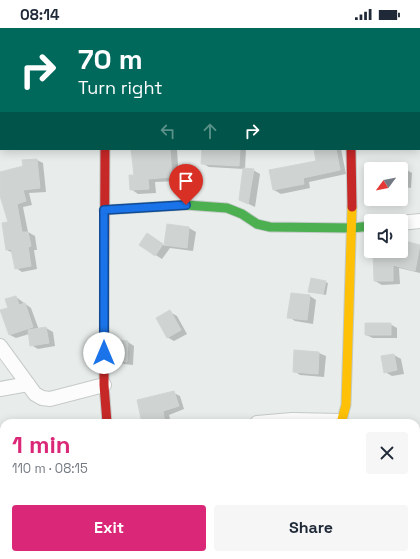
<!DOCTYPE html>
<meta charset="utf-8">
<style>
:root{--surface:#fff;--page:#f6f6f7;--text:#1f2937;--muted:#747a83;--accent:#db2777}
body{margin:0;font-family:"Space Grotesk",sans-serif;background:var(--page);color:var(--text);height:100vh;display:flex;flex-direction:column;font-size:15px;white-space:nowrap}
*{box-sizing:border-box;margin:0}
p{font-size:13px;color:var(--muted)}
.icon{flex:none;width:22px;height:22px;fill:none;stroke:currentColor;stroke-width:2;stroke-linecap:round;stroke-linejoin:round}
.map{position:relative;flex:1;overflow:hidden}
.panel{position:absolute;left:0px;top:391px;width:420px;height:140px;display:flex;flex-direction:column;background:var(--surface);border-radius:12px 12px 0 0;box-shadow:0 2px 10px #0003}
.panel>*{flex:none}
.top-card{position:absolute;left:0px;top:0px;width:420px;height:122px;box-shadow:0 2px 10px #0003;background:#00695c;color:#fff;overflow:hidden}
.needle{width:26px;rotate:238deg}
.buttons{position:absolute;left:364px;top:134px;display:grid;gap:8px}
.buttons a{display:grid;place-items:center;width:44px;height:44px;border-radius:4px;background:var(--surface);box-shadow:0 2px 10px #0003;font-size:20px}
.pin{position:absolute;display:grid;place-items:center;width:34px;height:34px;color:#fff;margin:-41px -17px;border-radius:50% 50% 50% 0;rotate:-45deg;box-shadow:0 0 4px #0007}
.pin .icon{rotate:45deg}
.me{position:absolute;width:44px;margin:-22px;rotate:0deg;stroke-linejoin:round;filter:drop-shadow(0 0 3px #0008)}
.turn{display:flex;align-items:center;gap:14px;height:84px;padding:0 12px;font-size:18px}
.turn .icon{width:52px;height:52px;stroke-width:2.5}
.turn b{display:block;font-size:28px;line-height:34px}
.lanes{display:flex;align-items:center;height:38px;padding:0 12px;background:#0003;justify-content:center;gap:20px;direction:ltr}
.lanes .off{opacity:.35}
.round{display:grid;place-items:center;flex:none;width:42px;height:42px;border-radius:4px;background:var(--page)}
.overview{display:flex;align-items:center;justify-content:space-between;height:68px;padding:0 12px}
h1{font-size:24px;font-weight:700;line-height:30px;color:var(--accent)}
.cta{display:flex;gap:8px;margin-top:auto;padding:8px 12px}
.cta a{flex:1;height:46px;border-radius:4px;background:var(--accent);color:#fff;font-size:16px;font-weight:700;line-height:46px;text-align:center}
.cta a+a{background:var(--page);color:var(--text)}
.status{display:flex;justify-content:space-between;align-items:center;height:28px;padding:0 20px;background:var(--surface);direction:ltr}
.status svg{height:11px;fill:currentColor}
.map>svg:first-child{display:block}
.shadow{fill:#0003}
.building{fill:#cfd4d2;stroke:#d1d6d4}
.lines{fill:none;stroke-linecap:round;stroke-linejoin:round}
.street-casing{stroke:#c5cac8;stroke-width:16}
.fast-casing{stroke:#c3cbc8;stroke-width:11}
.slow-casing{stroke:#c3cbc8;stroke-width:11}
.jam-casing{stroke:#c3cbc8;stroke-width:11}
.street{stroke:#fcfcfc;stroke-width:14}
.fast{stroke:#4caf50;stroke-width:9}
.slow{stroke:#ffc107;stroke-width:9}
.jam{stroke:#c62828;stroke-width:9}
.route-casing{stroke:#114b97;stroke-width:10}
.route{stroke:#1a73e8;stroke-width:7}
</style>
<div class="status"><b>08:14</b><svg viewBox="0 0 49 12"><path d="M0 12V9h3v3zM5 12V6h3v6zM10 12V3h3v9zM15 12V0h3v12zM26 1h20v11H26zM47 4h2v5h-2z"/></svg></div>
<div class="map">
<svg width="420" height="531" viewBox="0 0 420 531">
<rect width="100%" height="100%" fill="#e8edeb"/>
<path class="shadow" d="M76,0H97V1H76Z
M129,121H177L179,153L155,154L156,165L138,166L131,161L135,148L132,123Z
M203,121H246L245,141L253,142L260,146L255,179L240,172L244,141L209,139L202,135Z
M315,121H341L346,146L309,154L310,160L281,166L274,162L270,143L317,133Z
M37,132L43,135L46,164L29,165L32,177L23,179L28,204L35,208L37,222H34L37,241L22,244L16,240L13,225L7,222L9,195L0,164V146L24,139Z
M379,140L405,141L412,145L411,160L404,159L403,165H401V141Z
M168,197L189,200L196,204L193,223L170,220L162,231L140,217L148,206L165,218Z
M401,214L420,218V245L399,240L400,256L382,257L375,253L399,223H401Z
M325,254L328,255L326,267L309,263Z
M310,268L316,272L313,296L295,293L289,289Z
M16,269L31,280L39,302L46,300L53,304L55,318L38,321L31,317L29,306L16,310L10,307V280Z
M170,284L177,288L187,306L174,313L167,309Z
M390,296L397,300V310H373L366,307Z
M128,314L134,318L133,337L124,336L117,332Z
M319,325L326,328L324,349L300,347L294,343Z
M394,327L401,331L404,346L392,348L385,344Z
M174,365L180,368L184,381L169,387L171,395H143Z
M225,527H258L259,531H226Z"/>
<path class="building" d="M131,121H170L172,149L148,151L149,161L130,162L129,147H134Z
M202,121H240L239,138L201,136Z
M314,121H336L340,142L303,150L304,156L273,162L269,142L316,133Z
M37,131L40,160L23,162L26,173L17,176L22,204H28L31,218L28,219L31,238L15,241L11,221L6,222L2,195L8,194L0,168V144L23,138L22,132Z
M243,140L254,141L248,176L239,172Z
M167,196L189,199L187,220L164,217Z
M147,205L163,216L155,228L139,217Z
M401,212L420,217L415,243L393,237V253H374L373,225H398L401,223Z
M311,250L326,253L323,266L308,264Z
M291,265L310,267L307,292L287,290Z
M16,268L19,277L25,275L33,299L9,307L0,282L8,280L5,271Z
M170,282L181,302L167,310L156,290Z
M365,295H391V307H365Z
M46,299L49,315L30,318L28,302Z
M117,312L128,313L127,334L116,333Z
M294,322L319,324L318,346L293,344Z
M394,326L397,342L384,345L381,328Z
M174,363L179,378L163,383L165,395H142L137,372Z"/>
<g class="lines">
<g class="street-casing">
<path id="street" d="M103,0V1
M369,1V0
M401,195L420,193
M0,318L35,366L42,370L50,371L104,357
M0,361L28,356
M257,395L292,392L341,393
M0,460L4,464
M0,482L4,481
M151,527L152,531
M298,531L299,527
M417,531L420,524"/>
</g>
<g class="fast-casing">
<path id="fast" d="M104,182L186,177L227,180L242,186L257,196L270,199L352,200L371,198"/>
</g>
<g class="slow-casing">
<path id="slow" d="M341,395L346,377L352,179"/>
</g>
<g class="jam-casing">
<path id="jam" d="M105,121L104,357L107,395
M351,121L352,179"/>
</g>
<use href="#street" class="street"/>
<use href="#fast" class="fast"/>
<use href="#slow" class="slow"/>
<use href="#jam" class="jam"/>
</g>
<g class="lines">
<g class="route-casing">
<path id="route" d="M104,325V182L186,177"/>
</g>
<use href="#route" class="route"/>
</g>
</svg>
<div class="buttons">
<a><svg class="needle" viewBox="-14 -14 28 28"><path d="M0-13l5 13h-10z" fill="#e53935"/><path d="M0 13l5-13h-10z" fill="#747a83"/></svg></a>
<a><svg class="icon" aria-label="sound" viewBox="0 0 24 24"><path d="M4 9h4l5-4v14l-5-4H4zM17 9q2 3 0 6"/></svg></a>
</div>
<div class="pin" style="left:186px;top:177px;background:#d93025"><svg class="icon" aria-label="arrive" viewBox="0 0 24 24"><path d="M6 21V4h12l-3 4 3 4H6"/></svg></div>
<svg class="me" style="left:104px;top:325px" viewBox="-20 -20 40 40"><circle r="19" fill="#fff"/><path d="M0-13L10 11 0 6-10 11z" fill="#1a73e8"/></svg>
<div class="top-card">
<div class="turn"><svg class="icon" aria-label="right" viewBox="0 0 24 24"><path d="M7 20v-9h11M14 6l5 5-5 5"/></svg><div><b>70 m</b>Turn right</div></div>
<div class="lanes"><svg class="icon off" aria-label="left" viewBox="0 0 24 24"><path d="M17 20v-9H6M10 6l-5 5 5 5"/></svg><svg class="icon off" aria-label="ahead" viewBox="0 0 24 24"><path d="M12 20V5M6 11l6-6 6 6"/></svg><svg class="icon" aria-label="right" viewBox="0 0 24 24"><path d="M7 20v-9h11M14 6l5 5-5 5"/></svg></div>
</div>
<section class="panel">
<div class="overview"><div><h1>1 min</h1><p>110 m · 08:15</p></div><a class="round"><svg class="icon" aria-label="close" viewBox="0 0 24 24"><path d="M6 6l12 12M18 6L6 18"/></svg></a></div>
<div class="cta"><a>Exit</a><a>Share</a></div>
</section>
</div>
